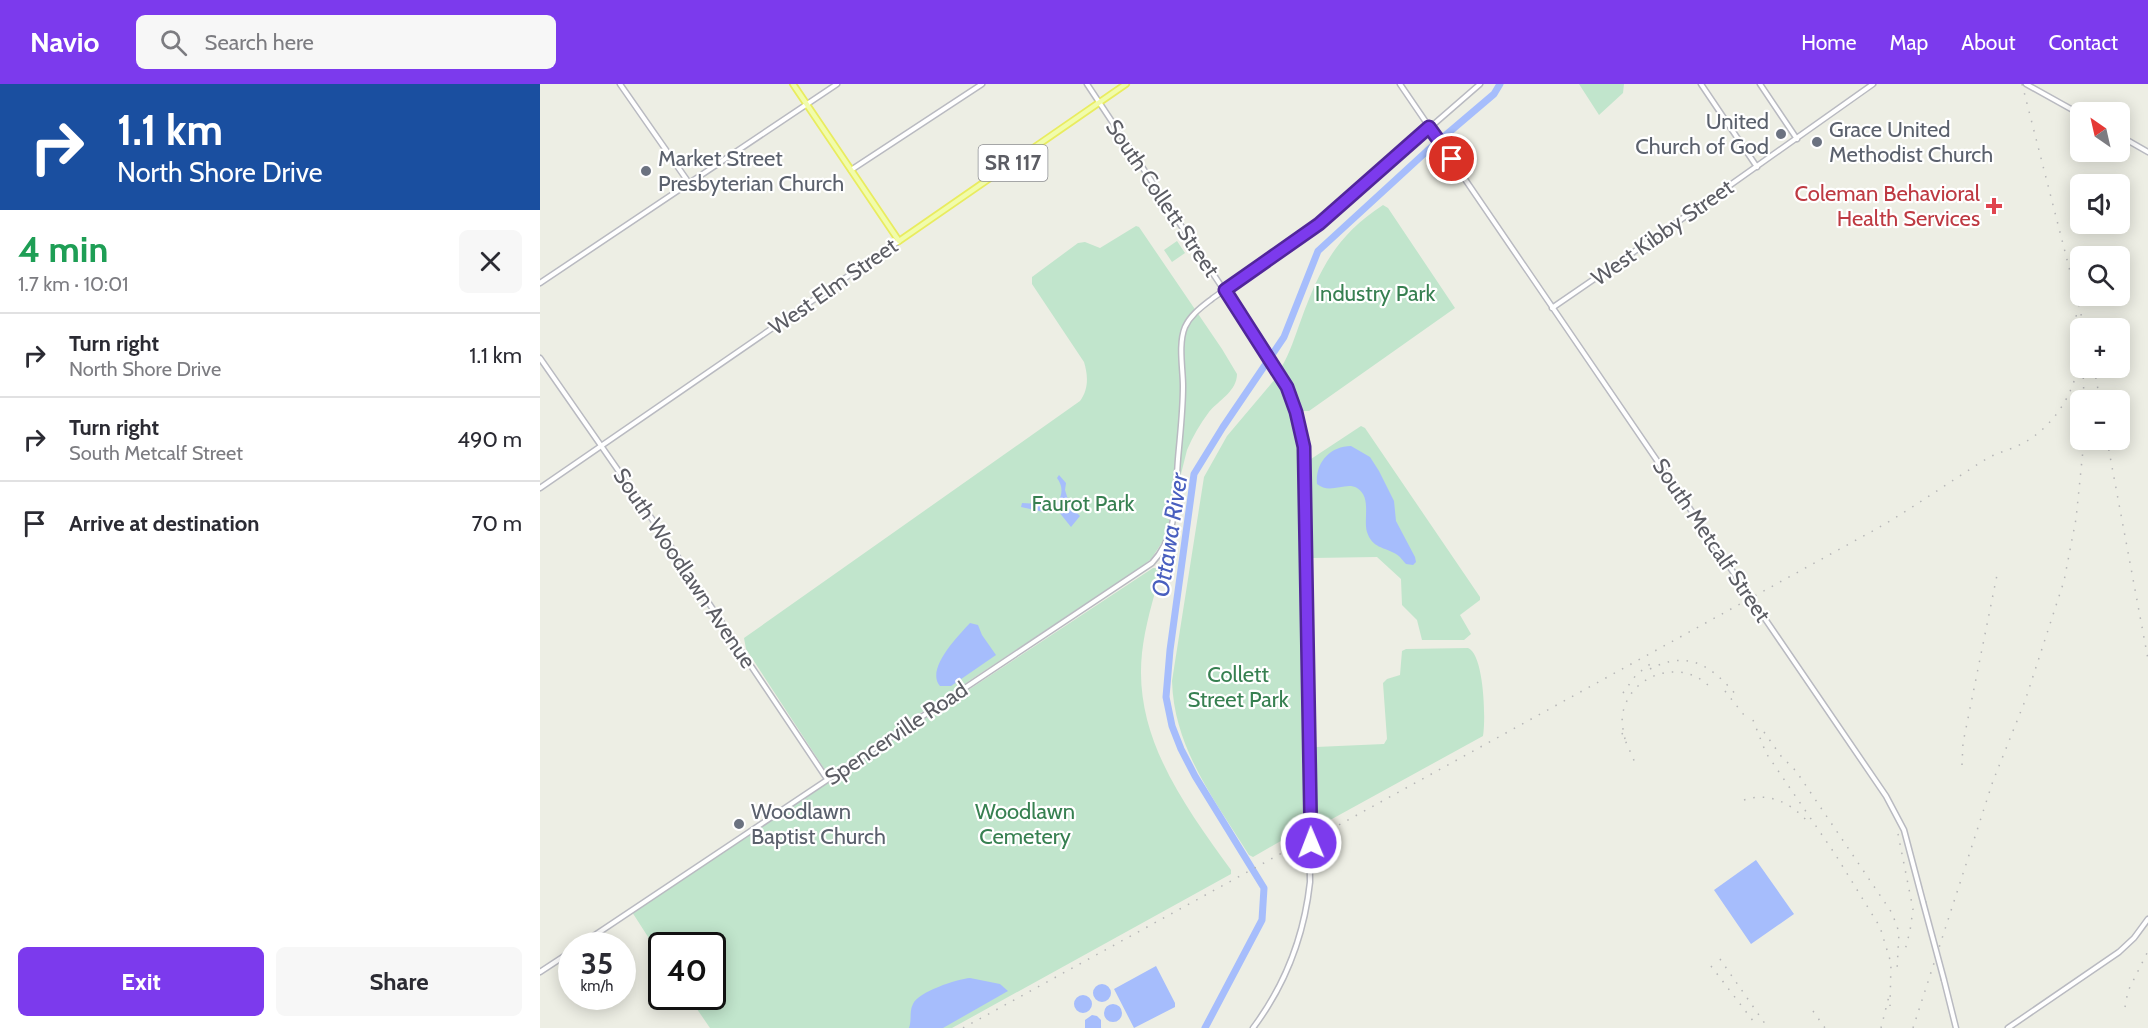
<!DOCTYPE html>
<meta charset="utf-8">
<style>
:root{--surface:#fff;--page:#f7f7f7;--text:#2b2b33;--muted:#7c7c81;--line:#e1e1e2;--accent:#7c3aed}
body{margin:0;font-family:Cabin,sans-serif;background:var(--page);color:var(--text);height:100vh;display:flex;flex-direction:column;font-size:22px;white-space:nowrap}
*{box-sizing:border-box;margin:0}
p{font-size:20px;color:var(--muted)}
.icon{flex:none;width:33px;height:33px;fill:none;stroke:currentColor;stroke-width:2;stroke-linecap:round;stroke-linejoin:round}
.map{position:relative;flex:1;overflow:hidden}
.side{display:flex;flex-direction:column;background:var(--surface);width:540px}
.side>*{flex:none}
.guide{background:#1a4fa0;color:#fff;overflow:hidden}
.needle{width:39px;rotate:326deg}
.tools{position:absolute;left:1530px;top:18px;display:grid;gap:12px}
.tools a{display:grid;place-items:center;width:60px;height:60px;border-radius:9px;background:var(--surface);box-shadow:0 3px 15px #0003;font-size:30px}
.speed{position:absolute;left:18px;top:848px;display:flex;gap:12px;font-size:30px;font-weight:700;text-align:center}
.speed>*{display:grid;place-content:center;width:78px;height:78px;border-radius:50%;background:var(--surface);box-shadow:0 3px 15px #0003;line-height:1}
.speed small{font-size:15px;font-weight:400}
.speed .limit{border:3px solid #111;border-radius:9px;background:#fff;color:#111}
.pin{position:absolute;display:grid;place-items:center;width:51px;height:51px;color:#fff;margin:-26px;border:3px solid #fff;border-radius:50%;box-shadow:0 2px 6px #0007}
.me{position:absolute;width:66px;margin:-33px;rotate:359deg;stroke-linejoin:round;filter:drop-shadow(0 0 4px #0008)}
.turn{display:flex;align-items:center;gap:21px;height:126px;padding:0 18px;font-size:27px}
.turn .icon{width:78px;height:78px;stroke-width:2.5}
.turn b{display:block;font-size:42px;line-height:51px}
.round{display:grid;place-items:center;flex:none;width:63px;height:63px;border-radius:9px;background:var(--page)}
.headline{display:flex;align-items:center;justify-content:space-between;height:102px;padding:0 18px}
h1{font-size:36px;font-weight:700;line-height:45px;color:#1e9e55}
.primary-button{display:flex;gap:12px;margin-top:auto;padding:12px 18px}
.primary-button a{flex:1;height:69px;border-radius:9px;background:var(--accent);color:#fff;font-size:24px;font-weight:700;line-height:69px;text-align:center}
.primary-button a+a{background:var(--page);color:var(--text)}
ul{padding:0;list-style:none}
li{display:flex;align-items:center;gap:18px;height:84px;padding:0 18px;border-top:2px solid var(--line)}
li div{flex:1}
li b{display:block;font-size:22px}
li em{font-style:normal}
header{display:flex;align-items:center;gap:36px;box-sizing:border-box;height:84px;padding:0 30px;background:var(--accent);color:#fff}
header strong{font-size:28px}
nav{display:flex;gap:33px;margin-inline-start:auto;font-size:21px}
.search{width:420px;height:54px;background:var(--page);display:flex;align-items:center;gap:15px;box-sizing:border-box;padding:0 21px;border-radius:9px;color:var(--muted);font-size:22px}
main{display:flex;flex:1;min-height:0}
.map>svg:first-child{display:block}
.green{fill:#c1e5cc}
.water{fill:#a6bdfc}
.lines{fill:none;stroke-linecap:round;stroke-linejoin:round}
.river{stroke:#a6bdfc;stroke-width:7}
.secondary-casing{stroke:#b9bac1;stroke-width:7}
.primary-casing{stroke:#e9ec5f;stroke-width:8}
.secondary{stroke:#fff;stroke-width:4}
.primary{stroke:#f1fcab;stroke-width:4.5}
.rail{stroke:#b6b6b7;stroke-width:1.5;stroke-dasharray:1.5 8;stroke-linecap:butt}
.secondary-bridge-casing{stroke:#b9bac1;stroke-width:7;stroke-linecap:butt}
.secondary-bridge{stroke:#fff;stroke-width:4}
.route-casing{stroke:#51269a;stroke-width:15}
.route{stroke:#7c3aed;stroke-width:10}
.worship-dot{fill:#6b7280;stroke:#fff;stroke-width:2}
.health-dot{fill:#e0444e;stroke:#fff;stroke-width:2}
.labels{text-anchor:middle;stroke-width:4.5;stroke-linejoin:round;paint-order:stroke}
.shield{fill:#fff;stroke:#8d8e92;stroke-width:1.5}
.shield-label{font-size:21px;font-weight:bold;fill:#5c5d64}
.worship-label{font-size:22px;fill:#5b616d;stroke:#fff;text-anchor:start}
.health-label{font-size:22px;fill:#be3a42;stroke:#fff;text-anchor:end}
.street-label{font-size:22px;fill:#5c5d64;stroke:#fff}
.park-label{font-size:22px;fill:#378051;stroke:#fff}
.water-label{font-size:24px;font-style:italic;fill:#495fbf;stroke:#fff}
</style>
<header>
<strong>Navio</strong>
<div class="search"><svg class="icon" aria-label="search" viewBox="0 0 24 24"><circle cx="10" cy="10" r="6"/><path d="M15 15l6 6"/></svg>Search here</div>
<nav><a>Home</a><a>Map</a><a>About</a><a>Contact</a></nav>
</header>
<main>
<section class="side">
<div class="guide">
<div class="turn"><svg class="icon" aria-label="right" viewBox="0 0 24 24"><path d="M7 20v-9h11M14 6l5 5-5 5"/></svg><div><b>1.1 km</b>North Shore Drive</div></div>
</div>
<div class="headline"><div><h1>4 min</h1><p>1.7 km · 10:01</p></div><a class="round"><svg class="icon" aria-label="close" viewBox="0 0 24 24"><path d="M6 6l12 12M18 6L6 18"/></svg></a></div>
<ul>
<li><svg class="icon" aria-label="right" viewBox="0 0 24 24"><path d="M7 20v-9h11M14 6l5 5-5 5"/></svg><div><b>Turn right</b><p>North Shore Drive</p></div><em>1.1 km</em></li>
<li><svg class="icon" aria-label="right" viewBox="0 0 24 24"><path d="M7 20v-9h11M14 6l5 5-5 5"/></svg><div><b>Turn right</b><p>South Metcalf Street</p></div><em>490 m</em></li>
<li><svg class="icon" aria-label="arrive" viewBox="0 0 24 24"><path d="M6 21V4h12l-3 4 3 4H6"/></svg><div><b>Arrive at destination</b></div><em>70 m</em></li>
</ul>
<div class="primary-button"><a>Exit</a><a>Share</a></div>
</section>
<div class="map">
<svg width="1608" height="944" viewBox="0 0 1608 944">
<rect width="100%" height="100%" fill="#edeee4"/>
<path class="green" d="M1039,0H1084L1083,9L1059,31Z
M843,121L848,124L915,224L769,327H762L757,322L741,284C750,269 755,252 761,236C780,184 796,152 843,121Z
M596,142L599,143L682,265L697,290C697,307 679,316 669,328C660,340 653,352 647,366L625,454L611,475L598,485L290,689H287L206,565L204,554L540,317C549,305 548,291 544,278L492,200V193L538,159L545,158L560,164Z
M637,157L645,169L632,178L624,166Z
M736,294C754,313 758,347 762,372L768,739L765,743L713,773L709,771C675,716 634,665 632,597L664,393L687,352Z
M821,342L825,344L940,513V516L920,531L931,550L924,556H882L877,536L862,521L861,495L837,473L772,474L768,472L767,380L771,375Z
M613,484H618L621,488C613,515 605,542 602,569C593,653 645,722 691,786V790L412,944H170L148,912H172V861H122L121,873L92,828Z
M928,564C944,570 946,635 943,652L781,741L775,740L772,666L776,663L844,660L847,655L843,599L847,595L860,591L862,567L866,565Z"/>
<path class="water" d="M811,362L830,373L839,387L854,417L856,437L875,473L876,478L873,481L866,480C863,477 860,472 856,470C844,463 832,464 827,448C823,435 832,413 817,404C806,397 790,411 777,400C775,379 790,362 811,362Z
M519,391L526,399L525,406L530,422L540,432L531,443L519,428H504L481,423L482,419L500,420L503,422L511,418L517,419C523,411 523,402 517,394Z
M430,539L438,541L442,551L456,571L411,602H400C385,585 419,551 430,539Z
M1216,776L1254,830L1211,860L1174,806Z
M616,882L635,919V923L594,944L574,905Z
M430,894L460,900L468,907L403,944H369C372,936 369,927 373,920C378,908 417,895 430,894Z
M553 909a9 9 0 1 1 18 0a9 9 0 1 1-18 0Z
M534 920a9 9 0 1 1 18 0a9 9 0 1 1-18 0Z
M564 929a9 9 0 1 1 18 0a9 9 0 1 1-18 0Z
M552,931L557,932L561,936V944H545V936Z"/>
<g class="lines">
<path class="river" d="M665,944L722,836L724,804L655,692L641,665L632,642L626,613L630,566L654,390L683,343L744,253L778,167L887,67L954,10L960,0"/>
<g class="secondary-casing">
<path id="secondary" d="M80,0L149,99
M547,0L745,298L756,328L764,363L770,798C764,853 746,900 713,944
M860,0L1346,712L1364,746L1383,818
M1161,0L1217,83
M1220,0L1257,55
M1486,0L1540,30
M1580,52L1608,68
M311,86L442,0
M0,199L297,0
M1012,224L1162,121L1333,0
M0,274L119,445L287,695
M0,404L359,157
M40,861L612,479C639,450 635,412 638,375C640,351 643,327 643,302C643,285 638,260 645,243C651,230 663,222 673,214L779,140L940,0
M0,888L32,867
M1404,896L1416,944
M1468,944L1579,868L1594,854L1608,835"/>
</g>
<g class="primary-casing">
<path id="primary" d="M253,0L359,157L586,0"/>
</g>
<use href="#secondary" class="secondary"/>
<use href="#primary" class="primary"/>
<path class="rail" d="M1482,0L1543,238
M1543,284L1544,316
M1554,284L1560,316
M1567,356L1608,575
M1110,585C1148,565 1172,582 1197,612
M1185,607L1204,631
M1083,609L1096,591L1114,577
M1213,636L1226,669L1295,770L1340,843L1351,879L1350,922
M1224,648L1241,672L1256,687L1352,829L1359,848L1357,886
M1082,649L1096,681
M1085,655C1083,646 1081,637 1083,628C1092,587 1148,573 1173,607
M1422,681L1423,659L1457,491
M1204,716C1228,708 1250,718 1267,737
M1358,750L1373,825L1370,847L1364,870
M1180,875L1228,944
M1171,882L1217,942
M1585,923L1588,907L1608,867
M1273,927L1285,944
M423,944L742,769L768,758L1338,444C1374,423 1408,399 1443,377C1456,368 1472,366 1485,358C1512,343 1534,311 1538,280C1540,264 1538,246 1536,230
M1341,944L1349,912
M1373,944L1453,697L1485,617L1524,497L1536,435L1544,356"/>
<g class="secondary-bridge-casing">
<path id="secondary-bridge" d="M1383,818L1404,896"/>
</g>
<use href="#secondary-bridge" class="secondary-bridge"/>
</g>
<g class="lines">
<g class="route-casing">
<path id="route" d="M771,759L764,363L756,328L747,303L685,206L779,140L889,43L912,75"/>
</g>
<use href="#route" class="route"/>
</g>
<g class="worship-dot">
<circle cx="1241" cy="50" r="6"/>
<circle cx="1277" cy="58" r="6"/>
<circle cx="106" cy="87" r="6"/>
<circle cx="199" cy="740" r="6"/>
</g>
<path class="health-dot" d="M1451 113h6v6h6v6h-6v6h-6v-6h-6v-6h6z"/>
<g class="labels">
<rect class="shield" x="438.5" y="61" width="69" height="36" rx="4.5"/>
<g class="shield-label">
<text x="473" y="86">SR 117</text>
</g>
<g class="worship-label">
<text x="1229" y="45" text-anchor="end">United<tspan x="1229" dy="25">Church of God</tspan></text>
<text x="1289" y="53">Grace United<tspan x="1289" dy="25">Methodist Church</tspan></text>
<text x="118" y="82">Market Street<tspan x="118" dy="25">Presbyterian Church</tspan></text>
<text x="211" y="735">Woodlawn<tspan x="211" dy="25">Baptist Church</tspan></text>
</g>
<g class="health-label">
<text x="1440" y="117">Coleman Behavioral<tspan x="1440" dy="25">Health Services</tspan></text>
</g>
<g class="street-label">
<text transform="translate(623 114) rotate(56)" y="8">South Collett Street</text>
<text transform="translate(1122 148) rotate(-35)" y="8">West Kibby Street</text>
<text transform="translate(293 202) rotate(-35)" y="8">West Elm Street</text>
<text transform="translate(1172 456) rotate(56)" y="8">South Metcalf Street</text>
<text transform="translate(145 484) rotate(56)" y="8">South Woodlawn Avenue</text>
<text transform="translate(356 649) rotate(-34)" y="8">Spencerville Road</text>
</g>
<g class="park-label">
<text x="835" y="217">Industry Park</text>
<text x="543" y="427">Faurot Park</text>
<text x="698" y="598">Collett<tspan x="698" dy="25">Street Park</tspan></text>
<text x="485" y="735">Woodlawn<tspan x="485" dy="25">Cemetery</tspan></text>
</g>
<g class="water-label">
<text transform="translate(630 451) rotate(-81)" y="8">Ottawa River</text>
</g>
</g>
</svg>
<div class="tools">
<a><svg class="needle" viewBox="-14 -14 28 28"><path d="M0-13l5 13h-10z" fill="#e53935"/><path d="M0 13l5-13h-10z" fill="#7c7c81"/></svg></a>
<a><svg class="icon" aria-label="sound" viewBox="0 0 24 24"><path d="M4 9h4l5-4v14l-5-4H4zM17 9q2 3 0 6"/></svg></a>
<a><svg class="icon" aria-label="search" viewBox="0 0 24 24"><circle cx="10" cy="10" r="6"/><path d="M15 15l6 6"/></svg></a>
<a>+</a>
<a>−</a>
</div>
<div class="speed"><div>35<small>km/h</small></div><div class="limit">40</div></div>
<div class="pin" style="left:912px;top:75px;background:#d93025"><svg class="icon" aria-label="arrive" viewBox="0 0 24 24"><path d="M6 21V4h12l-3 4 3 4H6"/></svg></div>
<svg class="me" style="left:771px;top:759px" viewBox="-20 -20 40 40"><circle r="17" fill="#7c3aed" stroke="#fff" stroke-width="3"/><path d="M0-11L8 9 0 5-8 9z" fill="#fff"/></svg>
</div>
</main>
